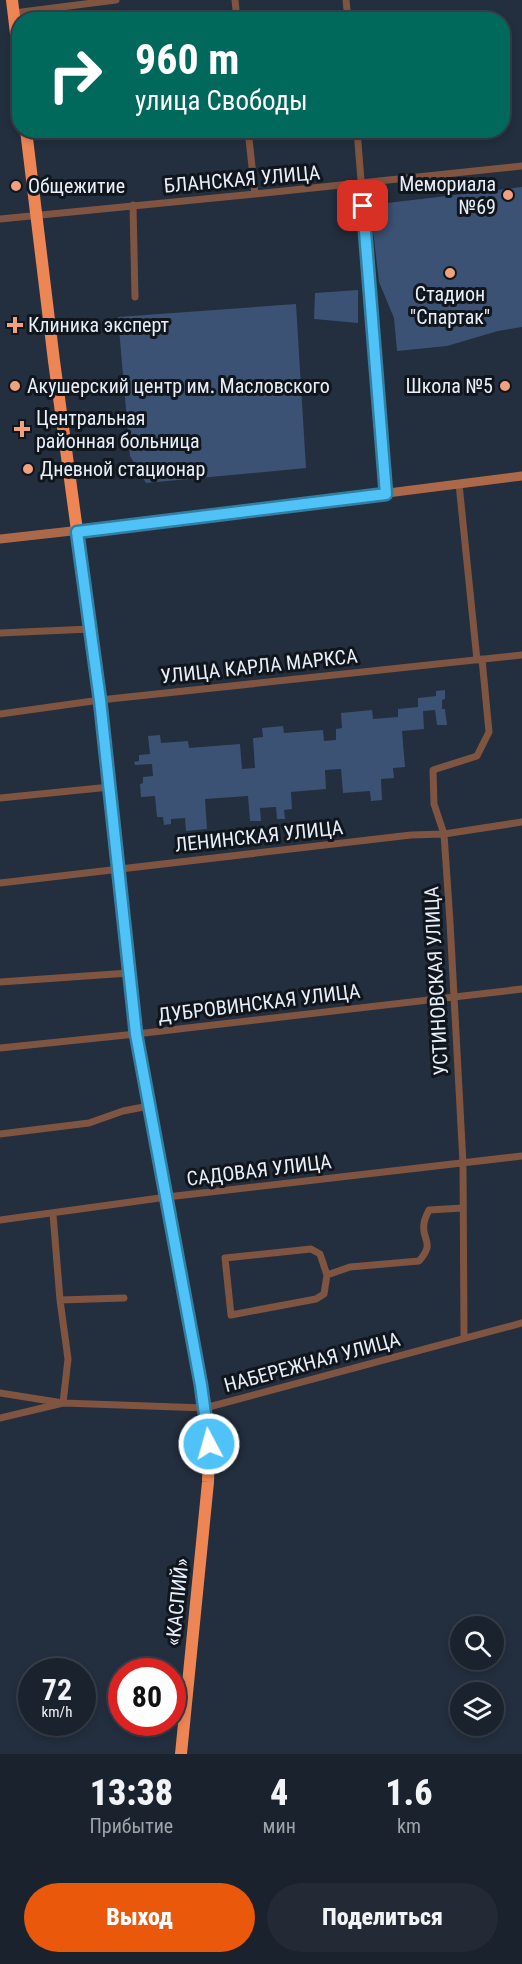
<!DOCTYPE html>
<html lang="ru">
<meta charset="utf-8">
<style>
:root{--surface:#1a222e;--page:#232a36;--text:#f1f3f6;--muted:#9fa4aa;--line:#383f4a;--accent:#ea580c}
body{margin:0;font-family:"Roboto Condensed",sans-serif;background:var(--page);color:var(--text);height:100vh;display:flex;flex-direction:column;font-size:22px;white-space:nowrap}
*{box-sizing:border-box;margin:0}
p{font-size:20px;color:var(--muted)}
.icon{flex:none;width:33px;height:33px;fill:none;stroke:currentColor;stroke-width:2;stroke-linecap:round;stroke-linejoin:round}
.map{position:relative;height:1754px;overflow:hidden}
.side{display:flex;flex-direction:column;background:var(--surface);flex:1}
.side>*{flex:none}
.hud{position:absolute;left:12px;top:12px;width:498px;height:126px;border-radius:24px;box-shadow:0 3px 9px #0003,0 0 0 2px var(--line);background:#00695c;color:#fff;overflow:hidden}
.tools{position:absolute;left:450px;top:1616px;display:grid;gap:12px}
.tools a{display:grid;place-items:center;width:54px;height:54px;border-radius:50%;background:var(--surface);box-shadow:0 3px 9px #0003,0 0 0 2px var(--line);font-size:30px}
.speed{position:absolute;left:18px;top:1658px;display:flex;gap:12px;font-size:30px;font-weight:700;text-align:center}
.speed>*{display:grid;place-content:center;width:78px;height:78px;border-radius:50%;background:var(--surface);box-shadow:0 3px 9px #0003,0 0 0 2px var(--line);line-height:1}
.speed small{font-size:15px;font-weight:400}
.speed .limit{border:9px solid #d22;background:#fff;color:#111}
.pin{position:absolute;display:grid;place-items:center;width:51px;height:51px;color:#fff;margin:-26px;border-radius:12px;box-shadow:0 3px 9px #0006}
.me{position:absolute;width:66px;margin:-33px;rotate:354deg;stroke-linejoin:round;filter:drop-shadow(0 0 4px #0008)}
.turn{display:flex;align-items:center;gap:21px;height:126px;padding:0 24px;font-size:27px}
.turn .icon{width:78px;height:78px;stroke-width:2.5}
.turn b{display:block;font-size:42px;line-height:51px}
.eta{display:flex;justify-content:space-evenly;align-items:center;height:102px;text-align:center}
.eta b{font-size:36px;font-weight:800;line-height:42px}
.cta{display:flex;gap:12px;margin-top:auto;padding:12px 24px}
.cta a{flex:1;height:69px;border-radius:36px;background:var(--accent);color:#fff;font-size:24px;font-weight:800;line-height:69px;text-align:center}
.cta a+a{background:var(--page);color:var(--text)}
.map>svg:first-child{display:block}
.green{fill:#3b5274}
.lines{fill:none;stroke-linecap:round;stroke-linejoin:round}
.street{stroke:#7f5441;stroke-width:7}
.secondary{stroke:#ac694a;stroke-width:9}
.highway{stroke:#ee8554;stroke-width:12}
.route-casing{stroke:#337fa1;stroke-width:15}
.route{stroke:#4fc3f7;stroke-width:10}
.poi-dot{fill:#f1a17d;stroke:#11161d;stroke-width:2}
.labels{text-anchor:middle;stroke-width:6;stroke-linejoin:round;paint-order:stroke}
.street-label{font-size:20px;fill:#e8effa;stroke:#11161d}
.poi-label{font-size:20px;fill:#e8effa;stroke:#11161d;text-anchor:start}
</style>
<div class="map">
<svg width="522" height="1754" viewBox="0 0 522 1754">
<rect width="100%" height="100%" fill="#232e3e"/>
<path class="green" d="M522,187V327L498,331L447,346L397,351L394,318L379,282L370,205Z
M358,290V323L314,319L315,293Z
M296,304L306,468L146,483L130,456L118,317Z
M445,690V699L442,700V709H445L447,725H437L435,710L423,711L424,729L402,731L405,767L393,768L394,778L381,779L382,800L371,801L370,791L343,793L341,769L325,770L326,789L291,792L292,809L284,810L285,819H277L276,807L260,808L261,821H250L248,796L205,799L207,829L186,831L185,818L171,819V824L164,825L163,817H157L155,796L141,797L140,784L143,783V777L153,776L152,764L135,765L134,762L139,761V755L150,754L148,736L160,735L161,743L188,741L189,748L240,744L242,769L255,768L253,738L263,737L262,728L283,726L284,733L323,730L324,741L336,740V729L342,728L341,713L372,710L373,719L398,717V709L418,707V698L436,696V691Z"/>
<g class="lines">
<path class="street" d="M235,0L237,20
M346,0L348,20
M14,13L116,0
M248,130L255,194
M357,130L386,494
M133,205L135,297
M0,219L255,194L522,166
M459,484L477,660
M0,633L91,629
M0,714L100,700L522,655
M0,798L110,787
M0,883L411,835L444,834L522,822
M0,982L129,973
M0,1048L136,1034L522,989
M0,1134L89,1123L123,1111L149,1106
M0,1220L167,1197L522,1156
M311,1249L320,1254L327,1275L324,1294L316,1299L231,1315L225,1258Z
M327,1275L350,1267L419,1261C436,1242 421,1240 424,1224C424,1220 427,1214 429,1210L463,1208
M60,1300L124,1298
M464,1338L463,1163L450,922L444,834L434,804L433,770L477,756L489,732L482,659
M0,1393L63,1403L205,1408L522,1323
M0,1418L63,1403L68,1359L60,1300L53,1214"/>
<path class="secondary" d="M0,539L206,516L522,476"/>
<path class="highway" d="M12,0L20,67
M26,130L54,361L100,700L136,1034L205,1408L209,1444L208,1482L181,1754"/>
</g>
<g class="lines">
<g class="route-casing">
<path id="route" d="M209,1444L201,1385L136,1034L100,700L77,532L386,494L363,206"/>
</g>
<use href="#route" class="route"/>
</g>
<g class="poi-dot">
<circle cx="16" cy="186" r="6"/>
<circle cx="508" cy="195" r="6"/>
<circle cx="450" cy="273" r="6"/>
<path d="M12 316h6v6h6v6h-6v6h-6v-6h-6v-6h6z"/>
<circle cx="15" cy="386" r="6"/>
<circle cx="505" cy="386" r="6"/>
<path d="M19 420h6v6h6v6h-6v6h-6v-6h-6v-6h6z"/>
<circle cx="28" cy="469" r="6"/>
</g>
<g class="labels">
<g class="street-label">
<text transform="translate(242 179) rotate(-5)" y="7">БЛАНСКАЯ УЛИЦА</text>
<text transform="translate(259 666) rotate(-6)" y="7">УЛИЦА КАРЛА МАРКСА</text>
<text transform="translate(259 836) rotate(-6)" y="7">ЛЕНИНСКАЯ УЛИЦА</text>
<text transform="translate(436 981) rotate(-93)" y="7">УСТИНОВСКАЯ УЛИЦА</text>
<text transform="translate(259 1003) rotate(-7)" y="7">ДУБРОВИНСКАЯ УЛИЦА</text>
<text transform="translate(259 1170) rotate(-7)" y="7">САДОВАЯ УЛИЦА</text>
<text transform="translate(312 1362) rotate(-15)" y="7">НАБЕРЕЖНАЯ УЛИЦА</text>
<text transform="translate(177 1602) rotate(-84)" y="7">«КАСПИЙ»</text>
</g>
<g class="poi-label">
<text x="496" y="191" text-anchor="end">Мемориала<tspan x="496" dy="23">№69</tspan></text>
<text x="28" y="193">Общежитие</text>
<text x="450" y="301" text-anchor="middle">Стадион<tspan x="450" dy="23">"Спартак"</tspan></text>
<text x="28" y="332">Клиника эксперт</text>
<text x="27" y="393">Акушерский центр им. Масловского</text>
<text x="493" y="393" text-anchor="end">Школа №5</text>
<text x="36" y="425">Центральная<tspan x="36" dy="23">районная больница</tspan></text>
<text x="40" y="476">Дневной стационар</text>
</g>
</g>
</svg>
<div class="tools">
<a><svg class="icon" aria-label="search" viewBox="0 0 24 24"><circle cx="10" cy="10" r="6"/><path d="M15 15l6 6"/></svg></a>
<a><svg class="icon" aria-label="layers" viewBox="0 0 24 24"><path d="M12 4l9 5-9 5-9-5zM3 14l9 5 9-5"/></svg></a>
</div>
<div class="speed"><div>72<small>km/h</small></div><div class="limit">80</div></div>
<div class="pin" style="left:363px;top:206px;background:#d93025"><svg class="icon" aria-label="arrive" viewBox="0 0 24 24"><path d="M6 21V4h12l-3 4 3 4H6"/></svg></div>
<svg class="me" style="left:209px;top:1444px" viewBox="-20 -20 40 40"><circle r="17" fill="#4fc3f7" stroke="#fff" stroke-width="3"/><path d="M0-11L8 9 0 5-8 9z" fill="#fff"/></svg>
<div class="hud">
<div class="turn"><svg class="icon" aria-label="right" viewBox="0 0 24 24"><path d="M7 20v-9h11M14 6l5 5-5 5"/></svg><div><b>960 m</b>улица Свободы</div></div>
</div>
</div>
<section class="side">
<div class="eta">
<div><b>13:38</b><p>Прибытие</p></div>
<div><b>4</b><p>мин</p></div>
<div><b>1.6</b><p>km</p></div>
</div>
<div class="cta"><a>Выход</a><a>Поделиться</a></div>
</section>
